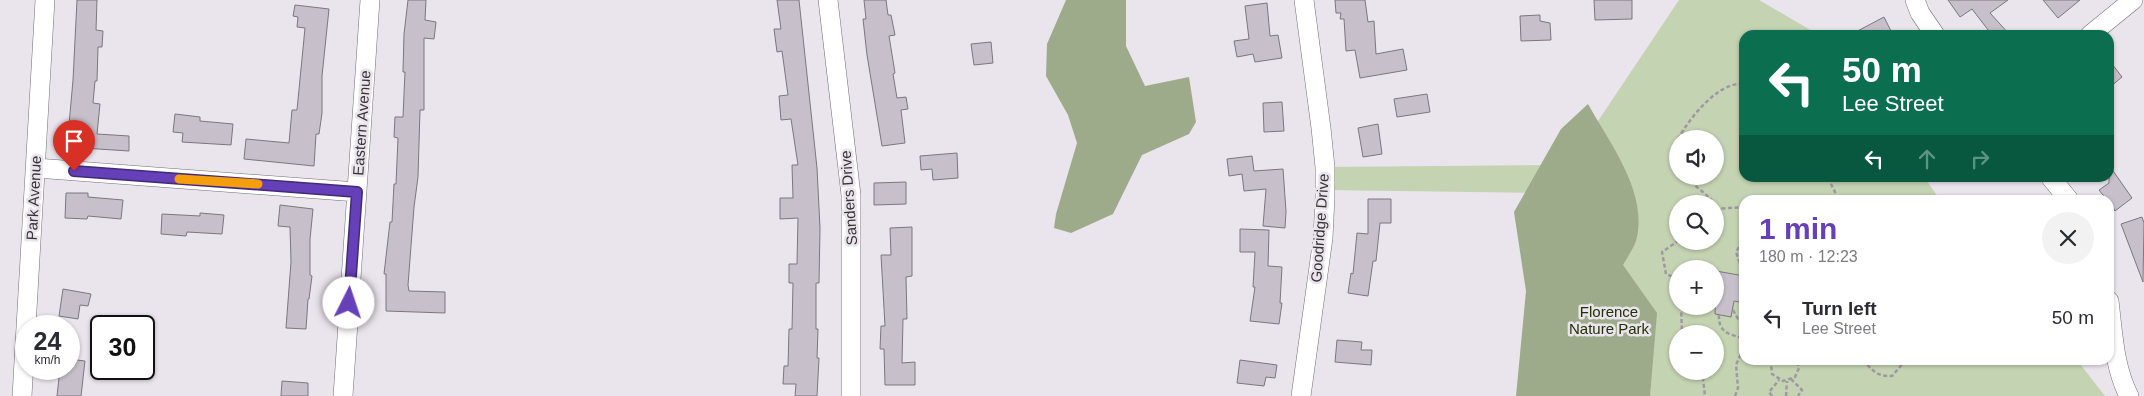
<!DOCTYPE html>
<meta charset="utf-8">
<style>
:root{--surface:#fff;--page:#f2f2f3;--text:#2b2b33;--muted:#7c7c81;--accent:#6640b9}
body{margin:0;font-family:Helvetica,sans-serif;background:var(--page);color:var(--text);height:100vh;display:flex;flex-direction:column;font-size:19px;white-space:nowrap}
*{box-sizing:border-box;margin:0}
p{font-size:16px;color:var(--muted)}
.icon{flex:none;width:28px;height:28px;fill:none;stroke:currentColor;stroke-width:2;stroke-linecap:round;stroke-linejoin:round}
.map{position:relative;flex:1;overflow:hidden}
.panel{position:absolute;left:1739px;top:195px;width:375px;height:170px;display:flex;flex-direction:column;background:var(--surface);border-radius:15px;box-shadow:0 1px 4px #0004}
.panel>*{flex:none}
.guide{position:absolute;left:1739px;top:30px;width:375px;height:152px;border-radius:15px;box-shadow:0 1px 4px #0004;background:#0b6e4f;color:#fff;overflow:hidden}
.buttons{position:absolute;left:1669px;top:130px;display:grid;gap:10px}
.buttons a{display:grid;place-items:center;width:55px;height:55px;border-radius:50%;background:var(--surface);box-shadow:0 1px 4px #0004;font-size:25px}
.speed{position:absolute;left:15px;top:315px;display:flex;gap:10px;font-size:25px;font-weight:700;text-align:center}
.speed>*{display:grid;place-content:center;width:65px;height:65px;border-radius:50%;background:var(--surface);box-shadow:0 1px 4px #0004;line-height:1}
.speed small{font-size:12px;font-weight:400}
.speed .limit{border:2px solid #111;border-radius:8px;background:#fff;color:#111}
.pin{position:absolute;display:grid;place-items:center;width:42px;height:42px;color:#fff;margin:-51px -21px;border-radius:50% 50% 50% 0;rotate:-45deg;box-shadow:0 0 5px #0007}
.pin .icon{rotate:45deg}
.me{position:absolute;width:55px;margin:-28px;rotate:4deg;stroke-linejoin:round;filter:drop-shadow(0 0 4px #0008)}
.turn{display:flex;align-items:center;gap:18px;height:105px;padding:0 20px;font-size:22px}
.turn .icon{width:65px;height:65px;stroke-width:2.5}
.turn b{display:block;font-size:35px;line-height:42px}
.lanes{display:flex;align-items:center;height:48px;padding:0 20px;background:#0003;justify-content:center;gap:25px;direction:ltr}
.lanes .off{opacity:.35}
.round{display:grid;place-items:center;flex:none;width:52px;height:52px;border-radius:26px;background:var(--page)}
.overview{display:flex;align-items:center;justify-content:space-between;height:85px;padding:0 20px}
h1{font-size:30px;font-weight:700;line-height:38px;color:var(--accent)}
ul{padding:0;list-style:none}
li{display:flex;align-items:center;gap:15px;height:75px;padding:0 20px}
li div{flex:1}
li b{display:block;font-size:19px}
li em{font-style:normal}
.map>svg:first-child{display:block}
.green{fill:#c4d3b2;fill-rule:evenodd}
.forest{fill:#9dab8b}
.building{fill:#c7c0ca;stroke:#7c767f}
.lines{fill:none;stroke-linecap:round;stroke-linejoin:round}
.minor-casing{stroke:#736d76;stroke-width:20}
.path{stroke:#9e99a0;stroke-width:2.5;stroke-dasharray:4 2.5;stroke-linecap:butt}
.minor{stroke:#fff;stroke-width:19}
.route-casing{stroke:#422a78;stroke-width:12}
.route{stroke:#6640b9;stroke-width:9}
.slow{stroke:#f59e0b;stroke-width:9}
.labels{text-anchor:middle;stroke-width:5;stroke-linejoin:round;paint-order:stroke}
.street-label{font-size:15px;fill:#373438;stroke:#eae4ed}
.park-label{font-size:15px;fill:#213200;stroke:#eae4ed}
</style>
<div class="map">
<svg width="2144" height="396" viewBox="0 0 2144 396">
<rect width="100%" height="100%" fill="#eae4ed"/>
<path class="green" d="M1679,0H1759L1819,35H1744V178H1925L1940,200H1744V360H2077L2105,396H1534L1548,193L1325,190V167L1559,165L1594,127ZM1678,139H1715V176H1678ZM1678,204H1715V241H1678ZM1678,269H1715V306H1678ZM1678,334H1715V371H1678Z"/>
<path class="forest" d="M1066,0H1126V46L1145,86L1189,77L1196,122L1189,134L1142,155L1113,214L1071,233L1054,228L1056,214L1077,143L1068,115L1046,76L1047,44Z
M1588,104C1610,144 1649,193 1636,241C1633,249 1627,258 1623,265L1657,313L1650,396H1516L1526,291L1514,212L1561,129Z"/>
<path class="building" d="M77,0H97L96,30L103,31L102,47H98L97,81H95L93,103L100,104L97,134L129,136V151L67,147L73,80Z
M408,0H426L425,20L436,22L434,39L424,38V110H420L418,177L414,207L408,285L409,291L445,292V313L386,311V274H384L390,222H392L394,184H396L398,138L394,137L395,117H403L405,72H403L404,34Z
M777,0H799L817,168L820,228L819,283H816V329H818L817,358H819L817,396H795L796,384H783L784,366H788L789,329H792L793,283H789V264H797L798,218L780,219V198H793L792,165H798L791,119L781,120L779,96L788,95L782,51L777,52L774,29H781Z
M864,0H886L888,15H891L895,35L889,36L895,73L893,74L897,98L906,97L908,109L901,110L905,143L882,146L867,55L863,19H866Z
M1335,0H1365L1368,22L1374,21L1376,54L1403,49L1407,70L1360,78L1355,50L1346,51L1344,19H1340L1341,13H1336Z
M1594,0H1632V19L1595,20Z
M1948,0H2008L1990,13L2010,35H1992L1972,9L1960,17Z
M2043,0H2080L2058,18Z
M1267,3L1270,36L1278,35L1282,58L1255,62L1253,54L1237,57L1234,41L1249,39L1245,6Z
M295,5L329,9L322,76V113L319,134H316L314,166L244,159L246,139L289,143L292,110H297L305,28L297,27L298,17L293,16Z
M1540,15V21L1550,23L1551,40L1521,41L1520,16Z
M1884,17L1893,35H1850Z
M991,42L993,63L974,65L971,44Z
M2109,60L2122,77L2109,88Z
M1427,94L1430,112L1397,117L1394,99Z
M1282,102L1284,131L1264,132L1263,103Z
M175,114L200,117V121L233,124L231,145L182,142L183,133L173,132Z
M1378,124L1382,154L1363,157L1358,128Z
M957,153L958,178L933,180L932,169L921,170L920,156Z
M1252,156L1254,171L1283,169L1286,211L1285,228L1263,226L1266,189L1244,191L1242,174L1229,176L1227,159Z
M2109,165L2132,198L2115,211L2109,200H2107L2099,190L2109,183Z
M906,182V204L874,205V183Z
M66,193H88V197L123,200L121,219L88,216L87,219L65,218Z
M1368,199H1391V223H1380L1376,261H1373L1368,296L1348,293L1351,273L1353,274L1357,233L1368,234Z
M280,205L313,209L310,239V275L312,276L309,299H308L306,329L286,328L291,262L290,227L278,226Z
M200,213L224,215L222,234L187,232L186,236L161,234L162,214L200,216Z
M2142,217L2144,223L2143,282L2121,224Z
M912,227V276L906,277L907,319H903L902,363L915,362V385H885L884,349H880L881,326H885L881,255H891L890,228Z
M1240,229L1269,230L1268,266L1282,267L1280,303H1282L1279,324L1250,321L1255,287H1253L1255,252H1240Z
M1716,271L1744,276V303L1734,301L1731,317L1715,314Z
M63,289L91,294L88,306L80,305L78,319L59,316Z
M1337,340L1362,342L1361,350H1372L1371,365L1335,362Z
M69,359L85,361L81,396H57L60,369H69Z
M1240,360L1277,365L1275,378L1266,377L1264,386L1237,383Z
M282,381L308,383V396H281Z"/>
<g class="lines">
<g class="minor-casing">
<path id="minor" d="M828,0L851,195V396
M1915,0L1920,13L1935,35
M2090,35L2133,0
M36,168L357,192
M2051,178L2069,200
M2109,301C2113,333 2114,367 2129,396
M22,396L45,0
M343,396L370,0
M1301,396L1323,238L1325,197V167L1321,128L1304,0"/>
</g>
<path class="path" d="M1678,139C1689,119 1718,81 1744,84
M1678,139V144
M1687,176C1694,188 1707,192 1714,204
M1828,178L1839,200
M1715,209L1744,207
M1744,275L1736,252L1741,244L1744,243
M1678,279L1666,274L1662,252L1678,241
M1681,306L1682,334
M1733,310L1738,319L1744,323
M1719,315C1718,332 1729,335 1744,338
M1772,360L1771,364L1772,374L1783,381L1795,377L1799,368L1797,360
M1863,360C1872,370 1877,377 1892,376L1906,360
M1702,371L1705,396
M1791,379L1802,390L1798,396
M1735,396L1738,388L1736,365L1744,347
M1772,396L1769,392L1779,380
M1786,396L1787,381"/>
<use href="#minor" class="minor"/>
</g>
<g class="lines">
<g class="route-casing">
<path id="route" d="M74,171L357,192L349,303"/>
</g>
<use href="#route" class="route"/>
<path class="slow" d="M179,179L258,184"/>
</g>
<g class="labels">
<g class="street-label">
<text transform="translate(362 123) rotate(-86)" y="5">Eastern Avenue</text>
<text transform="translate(34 198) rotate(-87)" y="5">Park Avenue</text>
<text transform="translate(849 198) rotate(-94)" y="5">Sanders Drive</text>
<text transform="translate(1320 228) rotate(-86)" y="5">Goodridge Drive</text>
</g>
<g class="park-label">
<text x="1609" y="317">Florence<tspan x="1609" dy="17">Nature Park</tspan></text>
</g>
</g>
</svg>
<div class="buttons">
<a><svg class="icon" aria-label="sound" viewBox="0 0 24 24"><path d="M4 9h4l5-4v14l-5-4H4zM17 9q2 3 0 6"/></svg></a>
<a><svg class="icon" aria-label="search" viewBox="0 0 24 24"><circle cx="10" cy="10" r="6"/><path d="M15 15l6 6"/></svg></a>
<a>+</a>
<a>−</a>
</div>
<div class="speed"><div>24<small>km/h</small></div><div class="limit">30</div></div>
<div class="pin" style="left:74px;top:171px;background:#d93025"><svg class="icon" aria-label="arrive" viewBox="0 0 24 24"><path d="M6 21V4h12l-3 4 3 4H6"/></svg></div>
<svg class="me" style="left:349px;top:303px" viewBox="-20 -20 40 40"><circle r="19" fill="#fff"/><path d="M0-13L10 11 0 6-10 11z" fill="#6640b9"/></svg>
<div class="guide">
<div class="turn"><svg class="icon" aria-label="left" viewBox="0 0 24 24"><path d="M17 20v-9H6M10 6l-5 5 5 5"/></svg><div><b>50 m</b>Lee Street</div></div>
<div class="lanes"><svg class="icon" aria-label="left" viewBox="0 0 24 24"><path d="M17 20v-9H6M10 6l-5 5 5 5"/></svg><svg class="icon off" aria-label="ahead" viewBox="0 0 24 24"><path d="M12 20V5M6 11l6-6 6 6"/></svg><svg class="icon off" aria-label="right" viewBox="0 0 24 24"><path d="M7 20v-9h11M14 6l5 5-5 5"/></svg></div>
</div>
<section class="panel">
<div class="overview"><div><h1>1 min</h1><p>180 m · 12:23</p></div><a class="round"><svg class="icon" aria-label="close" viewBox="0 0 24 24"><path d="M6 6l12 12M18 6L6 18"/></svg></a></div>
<ul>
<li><svg class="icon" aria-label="left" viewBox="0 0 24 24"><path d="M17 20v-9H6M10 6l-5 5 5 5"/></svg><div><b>Turn left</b><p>Lee Street</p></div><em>50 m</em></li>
</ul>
</section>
</div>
